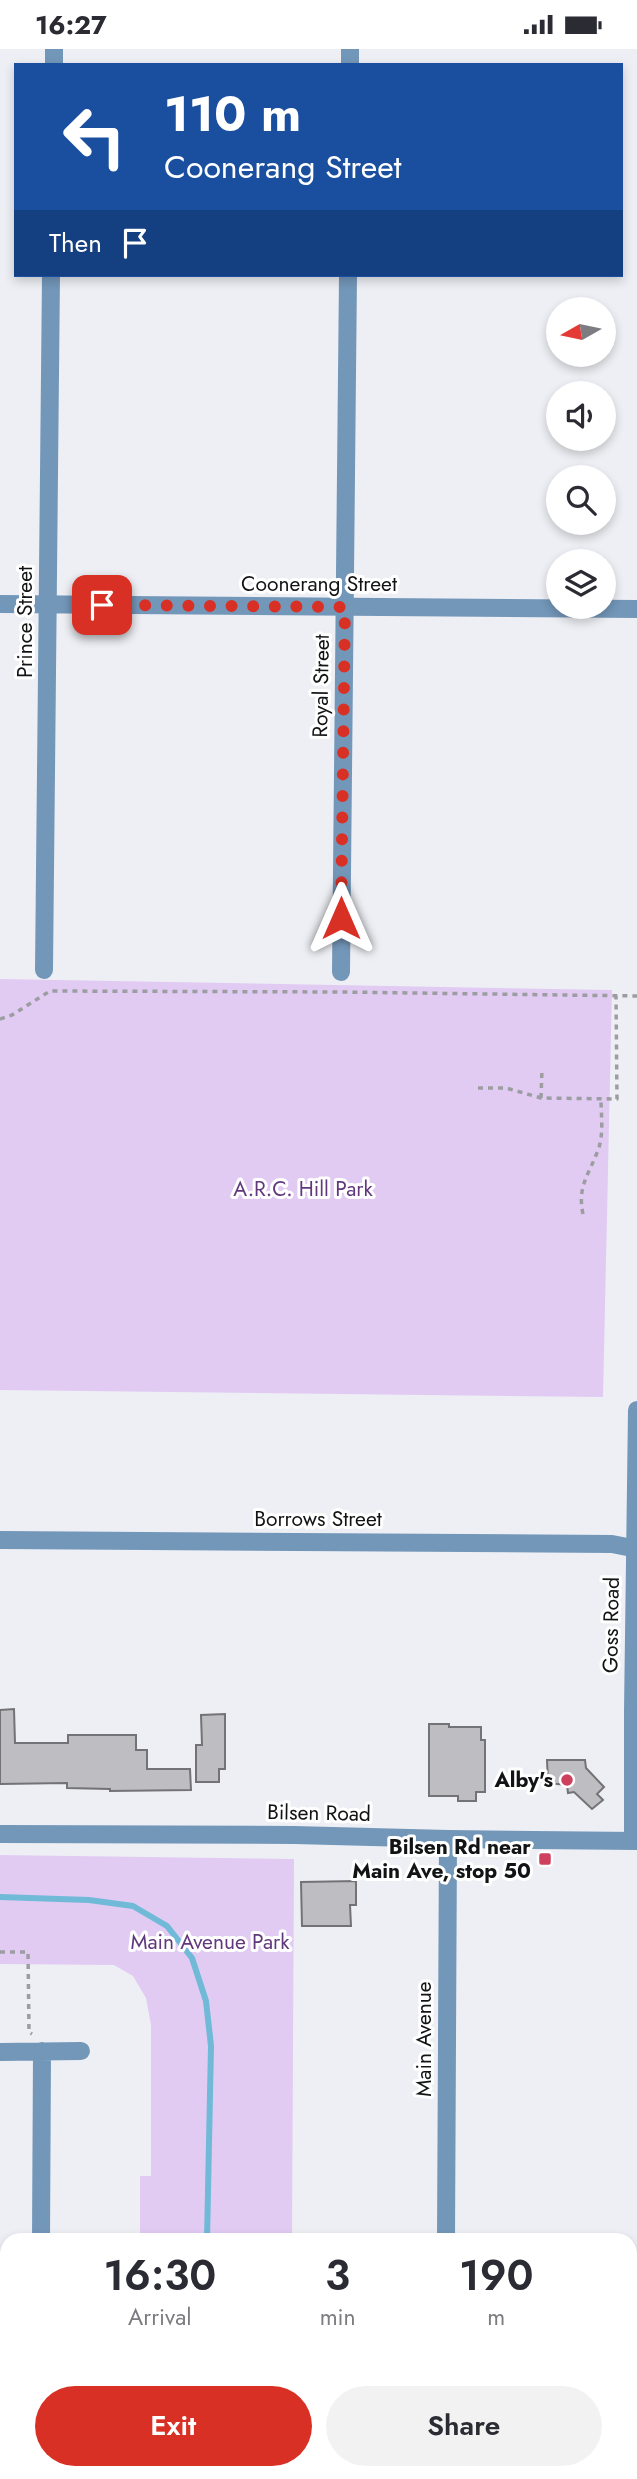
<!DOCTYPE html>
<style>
:root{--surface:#fff;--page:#f2f2f3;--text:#2b2b33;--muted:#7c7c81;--accent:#d93025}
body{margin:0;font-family:Jost,sans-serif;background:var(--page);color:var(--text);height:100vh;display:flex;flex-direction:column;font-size:26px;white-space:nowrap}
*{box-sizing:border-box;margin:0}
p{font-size:23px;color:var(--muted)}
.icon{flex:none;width:38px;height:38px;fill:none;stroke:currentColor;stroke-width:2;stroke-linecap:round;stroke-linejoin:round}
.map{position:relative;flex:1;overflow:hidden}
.details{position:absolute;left:0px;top:2184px;width:637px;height:247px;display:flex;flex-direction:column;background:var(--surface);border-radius:21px 21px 0 0;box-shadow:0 4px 10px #0003}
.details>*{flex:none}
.banner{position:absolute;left:14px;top:14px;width:609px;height:214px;border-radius:0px;box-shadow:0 4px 10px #0003;background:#1a4fa0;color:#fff;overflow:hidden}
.needle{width:46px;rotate:261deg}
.fabs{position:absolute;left:546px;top:248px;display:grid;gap:14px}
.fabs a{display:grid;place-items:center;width:70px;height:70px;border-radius:50%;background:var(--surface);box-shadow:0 4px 10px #0003;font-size:35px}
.pin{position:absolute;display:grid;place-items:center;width:60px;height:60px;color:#fff;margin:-30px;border-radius:14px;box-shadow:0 4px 10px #0006}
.me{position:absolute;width:77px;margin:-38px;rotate:0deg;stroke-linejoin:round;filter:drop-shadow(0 0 5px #0008)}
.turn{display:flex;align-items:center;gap:24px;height:147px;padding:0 35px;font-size:32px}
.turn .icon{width:91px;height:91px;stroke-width:2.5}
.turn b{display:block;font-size:49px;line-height:60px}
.then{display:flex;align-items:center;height:66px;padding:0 35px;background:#0003;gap:14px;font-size:26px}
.eta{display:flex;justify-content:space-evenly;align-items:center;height:119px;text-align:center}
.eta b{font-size:42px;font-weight:600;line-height:49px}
.action{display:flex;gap:14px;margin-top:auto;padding:14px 35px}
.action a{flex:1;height:80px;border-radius:42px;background:var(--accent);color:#fff;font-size:28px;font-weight:600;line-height:80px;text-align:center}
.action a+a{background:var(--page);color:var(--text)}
.status{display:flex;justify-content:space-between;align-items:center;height:49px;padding:0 35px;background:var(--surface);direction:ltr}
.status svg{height:19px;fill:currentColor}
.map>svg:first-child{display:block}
.green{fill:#e1cbf3}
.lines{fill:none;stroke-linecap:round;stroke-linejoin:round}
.stream{stroke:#70b9d7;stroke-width:6}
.building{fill:#bebdc2;stroke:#737377;stroke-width:2}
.path{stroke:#9c9da1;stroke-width:3.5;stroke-dasharray:5 5;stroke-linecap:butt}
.minor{stroke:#7397b9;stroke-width:18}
.tertiary{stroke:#7397b9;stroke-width:18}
.route{stroke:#d93025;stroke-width:12;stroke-dasharray:0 21.6}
.poi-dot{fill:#cf3f5e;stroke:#fff;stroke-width:2.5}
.labels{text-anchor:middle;stroke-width:6;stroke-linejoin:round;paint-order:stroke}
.street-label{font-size:21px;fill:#121314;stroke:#fff}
.park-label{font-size:21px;fill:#60387b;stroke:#fff}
.poi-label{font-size:21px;font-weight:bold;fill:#121314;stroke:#fff;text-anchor:end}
</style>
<div class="status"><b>16:27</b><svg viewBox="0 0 49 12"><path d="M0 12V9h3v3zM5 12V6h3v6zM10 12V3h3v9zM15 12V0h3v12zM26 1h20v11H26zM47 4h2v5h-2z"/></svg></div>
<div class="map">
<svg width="637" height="2430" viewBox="0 0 637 2430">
<rect width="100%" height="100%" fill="#eeeff4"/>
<path class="green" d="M0,930L612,941L603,1348L0,1341Z
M0,1806L294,1810L292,2191H140V2127H151V1976L146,1949L133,1927L114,1916L0,1915Z
M106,2424H290V2430H105Z"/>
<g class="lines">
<path class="stream" d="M0,1848L89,1851L133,1857L167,1877L192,1909L206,1952L211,1997L207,2191
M201,2424V2430"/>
</g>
<path class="building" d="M14,1660L15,1694H68V1686H136V1701H147V1720H190L191,1741L110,1742V1740L67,1739V1734L0,1735V1661Z
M225,1665V1720H219V1733H196V1696H202L201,1666Z
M429,1675H449V1678H481V1691H485V1743H476V1752H458V1747H429Z
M547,1711H585L586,1719L604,1738L597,1745L603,1751L592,1760L574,1743L568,1744L567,1736L548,1734Z
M356,1832V1856H350L351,1877H302L301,1833Z"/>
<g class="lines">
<path class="path" d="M0,970L12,966L50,942L340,943L637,947
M478,1039H506L541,1049L617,1050L616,947
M541,1049L542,1020
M583,1165C577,1137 589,1126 598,1101C604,1086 601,1066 601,1050
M0,1903H28L29,1983L32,1985"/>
<path class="minor" d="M54,16V0
M350,16V0
M44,921L51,226
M341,923L348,226
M0,1491L612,1495L637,1500
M0,1785L294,1786L448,1790
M0,2003L81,2002
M41,2191L42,2002
M0,2255L7,2264
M5,2430V2383L7,2371"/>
<path class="tertiary" d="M0,555L637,560
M633,1792V1662L637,1361
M446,2191L448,1790L637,1792
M444,2430V2424"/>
</g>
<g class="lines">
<path class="route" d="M102,556L345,558L341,869"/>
</g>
<g class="poi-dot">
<circle cx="567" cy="1731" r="7"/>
<rect x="538" y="1803" width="14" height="14" rx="3.5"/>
</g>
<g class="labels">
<g class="street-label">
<text x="319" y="542">Coonerang Street</text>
<text transform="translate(25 573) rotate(-90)" y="7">Prince Street</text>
<text transform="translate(321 637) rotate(-89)" y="7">Royal Street</text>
<text x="318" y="1477">Borrows Street</text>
<text transform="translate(611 1576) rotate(-89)" y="7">Goss Road</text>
<text transform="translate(319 1764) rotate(1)" y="7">Bilsen Road</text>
<text transform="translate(424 1990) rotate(-90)" y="7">Main Avenue</text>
</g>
<g class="park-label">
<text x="303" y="1147">A.R.C. Hill Park</text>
<text x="210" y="1900">Main Avenue Park</text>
</g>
<g class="poi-label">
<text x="553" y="1738">Alby's</text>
<text x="531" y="1805">Bilsen Rd near<tspan x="531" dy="24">Main Ave, stop 50</tspan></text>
</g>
</g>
</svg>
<div class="fabs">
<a><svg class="needle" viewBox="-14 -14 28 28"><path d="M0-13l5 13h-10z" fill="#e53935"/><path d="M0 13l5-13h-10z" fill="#7c7c81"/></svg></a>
<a><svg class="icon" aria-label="sound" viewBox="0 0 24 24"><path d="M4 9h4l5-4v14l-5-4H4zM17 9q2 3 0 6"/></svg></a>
<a><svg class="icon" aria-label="search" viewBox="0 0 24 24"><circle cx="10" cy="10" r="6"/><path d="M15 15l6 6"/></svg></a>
<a><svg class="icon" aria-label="layers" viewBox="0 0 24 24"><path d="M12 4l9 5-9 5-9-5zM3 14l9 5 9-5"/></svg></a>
</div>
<div class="pin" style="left:102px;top:556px;background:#d93025"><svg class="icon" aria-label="arrive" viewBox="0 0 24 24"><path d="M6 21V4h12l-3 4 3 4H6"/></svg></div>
<svg class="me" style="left:341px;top:869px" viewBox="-20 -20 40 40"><path d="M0-17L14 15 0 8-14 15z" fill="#d93025" stroke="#fff" stroke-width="4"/></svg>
<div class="banner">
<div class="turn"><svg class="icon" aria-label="left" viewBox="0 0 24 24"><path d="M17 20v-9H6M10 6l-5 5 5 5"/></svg><div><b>110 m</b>Coonerang Street</div></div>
<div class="then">Then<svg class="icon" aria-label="arrive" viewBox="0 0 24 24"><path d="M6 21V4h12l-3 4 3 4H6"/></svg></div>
</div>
<section class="details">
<div class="eta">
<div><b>16:30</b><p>Arrival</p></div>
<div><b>3</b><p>min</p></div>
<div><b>190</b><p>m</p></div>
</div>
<div class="action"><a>Exit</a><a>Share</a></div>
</section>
</div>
